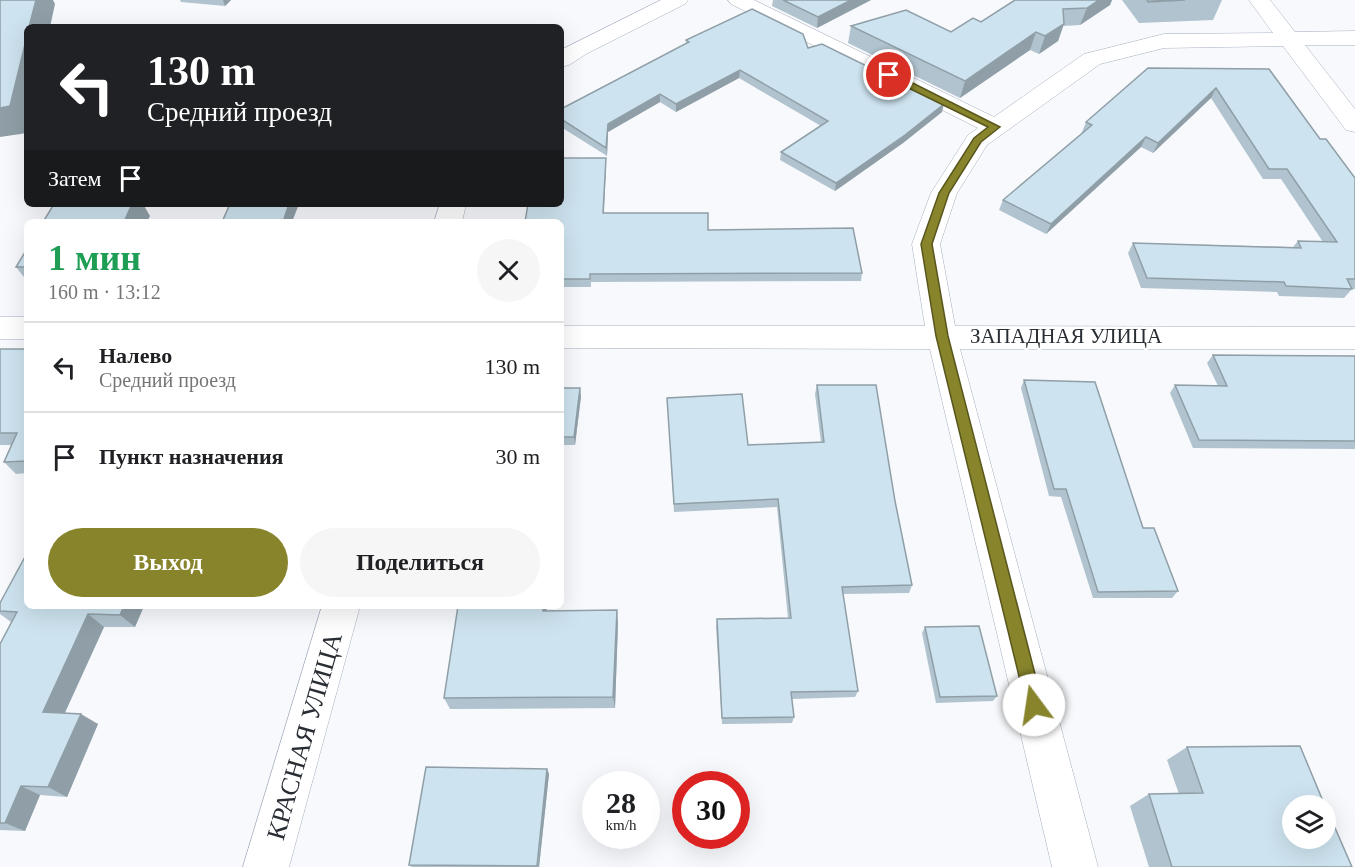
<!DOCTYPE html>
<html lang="ru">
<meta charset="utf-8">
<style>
:root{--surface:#fff;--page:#f6f6f6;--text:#202124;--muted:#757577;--line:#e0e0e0;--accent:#87842c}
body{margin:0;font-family:Georgia,serif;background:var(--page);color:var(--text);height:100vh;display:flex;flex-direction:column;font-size:22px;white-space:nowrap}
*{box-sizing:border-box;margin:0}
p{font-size:20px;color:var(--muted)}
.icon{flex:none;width:33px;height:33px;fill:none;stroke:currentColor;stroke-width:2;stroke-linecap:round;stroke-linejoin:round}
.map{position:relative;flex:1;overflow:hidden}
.panel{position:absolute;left:24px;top:219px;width:540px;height:390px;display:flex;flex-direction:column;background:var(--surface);border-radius:9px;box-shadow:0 6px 24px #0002}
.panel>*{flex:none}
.guide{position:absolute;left:24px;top:24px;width:540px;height:183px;border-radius:9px;box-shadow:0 6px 24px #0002;background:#202124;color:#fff;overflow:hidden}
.controls{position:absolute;left:1282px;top:795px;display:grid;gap:12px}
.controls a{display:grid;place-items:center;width:54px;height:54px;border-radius:50%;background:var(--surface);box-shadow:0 6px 24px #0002;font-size:30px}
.speed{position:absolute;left:582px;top:771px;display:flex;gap:12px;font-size:30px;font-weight:700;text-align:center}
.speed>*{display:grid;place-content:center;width:78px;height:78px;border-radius:50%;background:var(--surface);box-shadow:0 6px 24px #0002;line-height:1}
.speed small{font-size:15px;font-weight:400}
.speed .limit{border:9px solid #d22;background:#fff;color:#111}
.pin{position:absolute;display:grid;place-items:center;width:51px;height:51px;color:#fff;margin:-26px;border:3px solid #fff;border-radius:50%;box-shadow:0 2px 6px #0007}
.me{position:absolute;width:66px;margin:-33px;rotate:346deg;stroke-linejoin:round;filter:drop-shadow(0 0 4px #0008)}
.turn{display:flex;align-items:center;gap:21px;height:126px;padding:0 24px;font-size:27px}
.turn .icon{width:78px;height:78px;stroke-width:2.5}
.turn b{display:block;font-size:42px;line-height:51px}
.then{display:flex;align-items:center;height:57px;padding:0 24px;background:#0003;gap:12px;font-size:22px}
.round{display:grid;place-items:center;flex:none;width:63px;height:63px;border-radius:32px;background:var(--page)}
.summary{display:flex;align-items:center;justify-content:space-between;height:102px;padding:0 24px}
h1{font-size:36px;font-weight:700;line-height:45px;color:#1e9e55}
.action{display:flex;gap:12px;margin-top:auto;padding:12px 24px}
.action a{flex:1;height:69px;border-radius:36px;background:var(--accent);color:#fff;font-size:24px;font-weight:700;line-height:69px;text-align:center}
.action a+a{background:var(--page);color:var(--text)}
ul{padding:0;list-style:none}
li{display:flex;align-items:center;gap:18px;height:90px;padding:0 24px;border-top:2px solid var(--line)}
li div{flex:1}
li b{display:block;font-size:22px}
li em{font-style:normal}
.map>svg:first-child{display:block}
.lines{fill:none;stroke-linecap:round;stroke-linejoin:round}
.minor-casing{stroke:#a5aec0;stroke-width:1}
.minor{fill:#fff;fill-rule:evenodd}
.wall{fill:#b0c3ce}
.shaded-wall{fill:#909fa7}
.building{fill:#cde3ef;stroke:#909fa7;stroke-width:1.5}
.route{fill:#87842c;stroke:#58561d;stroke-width:1.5}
.labels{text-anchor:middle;stroke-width:4.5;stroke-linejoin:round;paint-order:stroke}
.street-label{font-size:21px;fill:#292d34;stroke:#fff}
.near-street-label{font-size:26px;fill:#292d34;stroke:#fff}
</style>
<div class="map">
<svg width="1355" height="867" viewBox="0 0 1355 867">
<rect width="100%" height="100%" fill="#f7f9fc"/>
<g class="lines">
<g class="minor-casing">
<path id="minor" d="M661,0H688L685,4L586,54L569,65L561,67V50Z
M728,0H754L994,117L1084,54L1164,34L1273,33L1249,0H1270L1295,32L1355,31V45H1305L1355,109V132L1346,130L1283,46L1164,48L1100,64L987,145L957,193L940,244L955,326L1355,327V349H960L1098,867H1052L930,349L561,348V326H925L912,244L931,193L968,135L978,128L731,4Z
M440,204H466L462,222H434Z
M0,317H27V339H0Z
M322,606H360L289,867H243Z"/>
</g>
<use href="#minor" class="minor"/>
</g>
<path class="wall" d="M180,0H231L225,6L181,2Z
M773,0H871L817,28L772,6Z
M1015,0H1112L1110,5L1080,25L1063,26L1058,41L1039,54L1030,50L960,98L848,43L851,26L951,32L981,22Z
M1122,0H1222L1213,20L1139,23Z
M686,40L808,48L942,112L903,143L835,191L780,160L781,152L821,126L739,78L676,112L660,102L608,132L607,156L561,127V109L686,43Z
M1269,69L1320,139L1355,178V289H1352L1344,298L1279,296L1277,292L1141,288L1128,253L1133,243L1293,247L1298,241L1323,242L1281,179H1263L1211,98L1153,153L1141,147L1046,234L999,210L1003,200L1083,132H1082L1086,122Z
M606,166L604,213L708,230L862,273L861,281L591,282V287H561V222Z
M27,249V281L16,267Z
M0,349H27V473L16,474L4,462L11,445H0Z
M1213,355L1355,356V449L1193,448L1170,393L1175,385L1218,386L1207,363Z
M1024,380L1143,528L1178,591L1172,598H1093L1061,497L1049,496L1021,388Z
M817,385L895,501L912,585L909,593L843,594L858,691L855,697L792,699L794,717L792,723L722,724L716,627L717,619L788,618L777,507L674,512L668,407L748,445L821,442L815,394Z
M561,388L581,396L575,445H561Z
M0,603L27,606H144L135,627H104L65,713L98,724L67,797L40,795L25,831L0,830V644L11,622L0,614Z
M618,623L615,708L450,709L444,698Z
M925,627L997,696L993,701L936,703L922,633Z
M1187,747L1352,867H1149L1130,806L1149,794H1179L1167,760Z
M547,769L549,774L539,867H412L409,865Z"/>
<path class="shaded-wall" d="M36,0H53L55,4L50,27H29Z
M223,0H231L225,6Z
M851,0H871L817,28L818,17Z
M1099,0H1112L1110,5L1080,25L1087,8Z
M1064,24L1058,41L1039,54L1045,36Z
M1036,32L1030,50L960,98L965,81Z
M27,36V133L0,137V108Z
M740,70L739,78L676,112V104Z
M1216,88L1211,98L1153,153L1158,143Z
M660,94V102L608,132L607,156L606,148L608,124Z
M944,104L942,112L903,143L835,191L836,183Z
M1146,137L1141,147L1046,234L1051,224Z
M606,158V166L603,221V213Z
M132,204H143L150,216L147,222H124Z
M289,204H299L292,222H283Z
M580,388L581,396L575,445L574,437Z
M124,606H144L135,627L120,615Z
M543,606H547L546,623L543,611Z
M617,610L618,623L615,708L613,697Z
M88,614L104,627L60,723L43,712Z
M81,714L98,724L67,797L48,787Z
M547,769L549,774L539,867H538Z
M21,786L40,795L25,831L5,823Z"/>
<path class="building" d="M0,0H36L29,27H27V36L10,106L0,108Z
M783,0H851L818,17Z
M1015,0H1099L1087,8L1063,9L1064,24L1045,36L1036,32L965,81L851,26L906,10L951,32L973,18L981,22Z
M1147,0H1185L1148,2Z
M752,9L803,34L808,48L822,44L944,104L905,135L836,183L781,152L828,121L740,70L676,104L660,94L608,124L606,148L561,119V109L689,42L686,40Z
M1148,68L1269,69L1320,139H1326L1355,178V279H1347L1352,289L1286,286L1284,282L1147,278L1133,243L1301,248L1298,241L1337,242L1287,169H1269L1216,88L1158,143L1146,137L1051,224L1003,200L1092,125L1086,122Z
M561,158H606L603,213H708V230L853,228L862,273L590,274V279H561V222H525L528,204H561Z
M54,204H132L124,222H43Z
M230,204H289L283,222H222Z
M27,249V267H16Z
M0,349H27V461L4,462L17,433H0Z
M1213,355L1355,356V441L1199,440L1175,385L1227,386Z
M1024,380L1095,382L1143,528H1154L1178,591L1098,592L1066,489H1054Z
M817,385H876L895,501L912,585L842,587L858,691L791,692L794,717L722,718L717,619L791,618L778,499L674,504L667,398L742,394L748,445L824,442Z
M561,388H580L574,437H561Z
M27,553V606H124L120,615L88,614L43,712L81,714L48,787L21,786L5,823H0V644L17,612L0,611V603Z
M458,606H543V611L617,610L613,697L444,698Z
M979,626L997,696L940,697L925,627Z
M1300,746L1325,806H1293V838H1326V807L1352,867H1172L1149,794L1203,793L1187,747Z
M426,767L547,769L537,866L409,865Z"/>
<path class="route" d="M886,73H893L1000,127L981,142L949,193L932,244L948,336L1043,705L1040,711L1034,714L1028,711L1026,705L936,336L921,244L939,193L974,138L988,127L886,77Z"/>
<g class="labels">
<g class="street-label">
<text x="1066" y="343">ЗАПАДНАЯ УЛИЦА</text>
</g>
<g class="near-street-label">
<text transform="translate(304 736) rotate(-74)" y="9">КРАСНАЯ УЛИЦА</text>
</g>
</g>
</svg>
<div class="controls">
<a><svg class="icon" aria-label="layers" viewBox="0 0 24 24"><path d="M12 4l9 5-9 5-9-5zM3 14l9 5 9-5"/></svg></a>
</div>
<div class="speed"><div>28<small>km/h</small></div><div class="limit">30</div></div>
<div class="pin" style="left:889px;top:75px;background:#d93025"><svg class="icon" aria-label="arrive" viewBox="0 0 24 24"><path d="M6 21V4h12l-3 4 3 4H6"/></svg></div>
<svg class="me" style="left:1034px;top:705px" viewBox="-20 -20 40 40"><circle r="19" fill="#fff"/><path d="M0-13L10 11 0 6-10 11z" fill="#87842c"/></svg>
<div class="guide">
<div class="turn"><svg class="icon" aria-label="left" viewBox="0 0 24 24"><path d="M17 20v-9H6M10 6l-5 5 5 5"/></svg><div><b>130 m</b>Средний проезд</div></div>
<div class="then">Затем<svg class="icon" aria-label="arrive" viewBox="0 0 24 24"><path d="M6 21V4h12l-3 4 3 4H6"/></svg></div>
</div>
<section class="panel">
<div class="summary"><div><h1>1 мин</h1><p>160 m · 13:12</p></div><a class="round"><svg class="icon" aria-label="close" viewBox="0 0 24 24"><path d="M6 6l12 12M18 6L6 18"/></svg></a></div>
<ul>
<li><svg class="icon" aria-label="left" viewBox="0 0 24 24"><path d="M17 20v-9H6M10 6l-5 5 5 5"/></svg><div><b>Налево</b><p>Средний проезд</p></div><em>130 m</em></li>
<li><svg class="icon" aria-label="arrive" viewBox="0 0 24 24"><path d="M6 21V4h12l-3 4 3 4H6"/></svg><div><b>Пункт назначения</b></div><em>30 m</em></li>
</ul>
<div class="action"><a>Выход</a><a>Поделиться</a></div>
</section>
</div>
